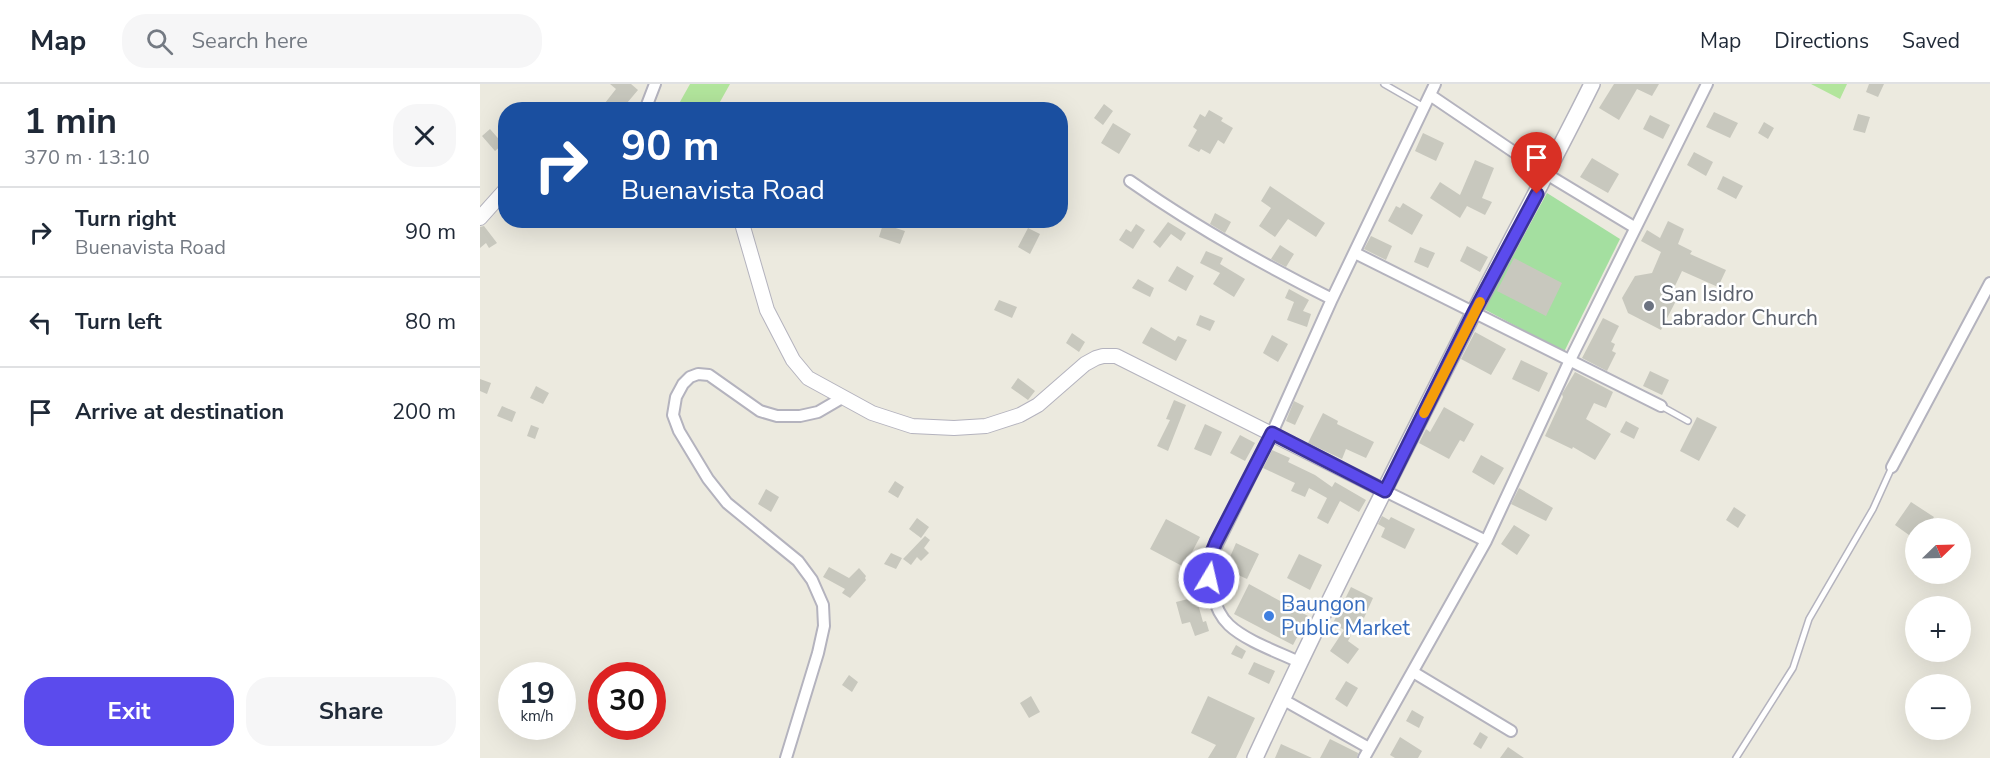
<!DOCTYPE html>
<meta charset="utf-8">
<style>
:root{--surface:#fff;--page:#f6f6f7;--text:#1f2937;--muted:#747a83;--line:#e0e1e3;--accent:#5b4bed}
body{margin:0;font-family:"Nunito Sans",sans-serif;background:var(--page);color:var(--text);height:100vh;display:flex;flex-direction:column;font-size:22px;white-space:nowrap}
*{box-sizing:border-box;margin:0}
p{font-size:20px;color:var(--muted)}
.icon{flex:none;width:33px;height:33px;fill:none;stroke:currentColor;stroke-width:2;stroke-linecap:round;stroke-linejoin:round}
.map{position:relative;flex:1;overflow:hidden}
.side{display:flex;flex-direction:column;background:var(--surface);width:480px}
.side>*{flex:none}
.hud{position:absolute;left:18px;top:18px;width:570px;height:126px;border-radius:24px;box-shadow:0 6px 24px #0002;background:#1a4fa0;color:#fff;overflow:hidden}
.needle{width:39px;rotate:67deg}
.fabs{position:absolute;left:1425px;top:434px;display:grid;gap:12px}
.fabs a{display:grid;place-items:center;width:66px;height:66px;border-radius:50%;background:var(--surface);box-shadow:0 6px 24px #0002;font-size:30px}
.speed{position:absolute;left:18px;top:578px;display:flex;gap:12px;font-size:30px;font-weight:700;text-align:center}
.speed>*{display:grid;place-content:center;width:78px;height:78px;border-radius:50%;background:var(--surface);box-shadow:0 6px 24px #0002;line-height:1}
.speed small{font-size:15px;font-weight:400}
.speed .limit{border:9px solid #d22;background:#fff;color:#111}
.pin{position:absolute;display:grid;place-items:center;width:51px;height:51px;color:#fff;margin:-62px -26px;border-radius:50% 50% 50% 0;rotate:-45deg;box-shadow:0 0 6px #0007}
.pin .icon{rotate:45deg}
.me{position:absolute;width:66px;margin:-33px;rotate:9deg;stroke-linejoin:round;filter:drop-shadow(0 0 4px #0008)}
.turn{display:flex;align-items:center;gap:21px;height:126px;padding:0 24px;font-size:27px}
.turn .icon{width:78px;height:78px;stroke-width:2.5}
.turn b{display:block;font-size:42px;line-height:51px}
.round{display:grid;place-items:center;flex:none;width:63px;height:63px;border-radius:24px;background:var(--page)}
.headline{display:flex;align-items:center;justify-content:space-between;height:102px;padding:0 24px}
h1{font-size:36px;font-weight:700;line-height:45px}
.action{display:flex;gap:12px;margin-top:auto;padding:12px 24px}
.action a{flex:1;height:69px;border-radius:24px;background:var(--accent);color:#fff;font-size:24px;font-weight:700;line-height:69px;text-align:center}
.action a+a{background:var(--page);color:var(--text)}
ul{padding:0;list-style:none}
li{display:flex;align-items:center;gap:18px;height:90px;padding:0 24px;border-top:2px solid var(--line)}
li div{flex:1}
li b{display:block;font-size:22px}
li em{font-style:normal}
header{display:flex;align-items:center;gap:36px;box-sizing:border-box;height:84px;padding:0 30px;background:var(--surface);border-bottom:2px solid var(--line)}
header strong{font-size:28px}
nav{display:flex;gap:33px;margin-inline-start:auto;font-size:21px}
.search{width:420px;height:54px;background:var(--page);display:flex;align-items:center;gap:15px;box-sizing:border-box;padding:0 21px;border-radius:24px;color:var(--muted);font-size:22px}
main{display:flex;flex:1;min-height:0}
.map>svg:first-child{display:block}
.green{fill:#a4dfa0}
.pitch{fill:#b2e59c}
.building{fill:#c8c8be}
.lines{fill:none;stroke-linecap:round;stroke-linejoin:round}
.service-casing{stroke:#b4b3be;stroke-width:8}
.minor-casing{stroke:#b4b3be;stroke-width:14}
.tertiary-casing{stroke:#b4b3be;stroke-width:16}
.secondary-casing{stroke:#b4b3be;stroke-width:18}
.service{stroke:#fff;stroke-width:5}
.minor{stroke:#fff;stroke-width:10}
.tertiary{stroke:#fff;stroke-width:14}
.secondary{stroke:#fff;stroke-width:15}
.route-casing{stroke:#3b319a;stroke-width:15}
.route{stroke:#5b4bed;stroke-width:10}
.slow{stroke:#f59e0b;stroke-width:10}
.worship-dot{fill:#6b7280;stroke:#fff;stroke-width:2}
.shop-dot{fill:#3f7fe0;stroke:#fff;stroke-width:2}
.labels{text-anchor:middle;stroke-width:5;stroke-linejoin:round;paint-order:stroke}
.worship-label{font-size:21px;fill:#5b616d;stroke:#fff;text-anchor:start}
.shop-label{font-size:21px;fill:#366cbe;stroke:#fff;text-anchor:start}
</style>
<header>
<strong>Map</strong>
<div class="search"><svg class="icon" aria-label="search" viewBox="0 0 24 24"><circle cx="10" cy="10" r="6"/><path d="M15 15l6 6"/></svg>Search here</div>
<nav><a>Map</a><a>Directions</a><a>Saved</a></nav>
</header>
<main>
<section class="side">
<div class="headline"><div><h1>1 min</h1><p>370 m · 13:10</p></div><a class="round"><svg class="icon" aria-label="close" viewBox="0 0 24 24"><path d="M6 6l12 12M18 6L6 18"/></svg></a></div>
<ul>
<li><svg class="icon" aria-label="right" viewBox="0 0 24 24"><path d="M7 20v-9h11M14 6l5 5-5 5"/></svg><div><b>Turn right</b><p>Buenavista Road</p></div><em>90 m</em></li>
<li><svg class="icon" aria-label="left" viewBox="0 0 24 24"><path d="M17 20v-9H6M10 6l-5 5 5 5"/></svg><div><b>Turn left</b></div><em>80 m</em></li>
<li><svg class="icon" aria-label="arrive" viewBox="0 0 24 24"><path d="M6 21V4h12l-3 4 3 4H6"/></svg><div><b>Arrive at destination</b></div><em>200 m</em></li>
</ul>
<div class="action"><a>Exit</a><a>Share</a></div>
</section>
<div class="map">
<svg width="1510" height="674" viewBox="0 0 1510 674">
<rect width="100%" height="100%" fill="#eceadf"/>
<path class="green" d="M1067,109L1140,155L1084,268L1004,225Z"/>
<path class="pitch" d="M210,0H250L236,25H196Z
M1331,0H1367L1360,15Z"/>
<path class="building" d="M130,0H151L158,6L147,19L131,24L125,19L136,5Z
M1134,0H1179L1172,12L1157,5L1139,36L1119,24Z
M1389,0H1404L1398,13L1386,8Z
M624,20L633,27L623,41L614,34Z
M729,26L743,34L741,37L753,44L744,60L738,56L730,70L721,65L719,68L708,62L717,46L713,43L720,30L725,33Z
M1234,28L1258,39L1250,54L1226,43Z
M1378,30L1390,33L1385,49L1373,46Z
M1170,31L1190,41L1183,55L1163,45Z
M1284,38L1294,44L1288,55L1278,49Z
M633,39L651,50L639,70L621,59Z
M10,45L23,60L15,67L2,52Z
M943,49L964,59L956,77L935,67Z
M1214,68L1233,78L1226,92L1207,81Z
M1112,74L1139,90L1128,109L1100,93Z
M995,76L1014,84L1002,114L1012,118L1005,131L987,122L980,134L950,114L960,98L980,111Z
M1243,92L1263,102L1256,115L1237,105Z
M790,102L845,139L836,153L808,135L795,153L779,142L791,124L781,117Z
M923,119L943,131L932,151L908,137L916,122L920,124Z
M735,129L751,138L745,149L730,140Z
M1188,137L1204,145L1198,160L1212,167L1210,170L1246,186L1238,203L1202,187L1194,204L1201,207L1181,246L1148,229L1142,214L1155,192L1172,189L1181,168L1161,157L1167,146L1180,154Z
M688,138L706,149L701,157L691,150L680,164L673,158Z
M403,140L425,147L420,160L399,153Z
M656,140L665,146L653,165L639,156L646,145L651,148Z
M4,142L17,159L9,164L6,159L0,164V143Z
M548,144L560,150L550,170L538,163Z
M891,152L912,162L906,176L884,165Z
M800,161L814,170L806,183L791,175Z
M987,162L1008,173L1000,188L980,177Z
M940,163L955,169L948,184L934,178Z
M726,167L743,174L740,180L765,195L754,213L733,200L740,189L720,179Z
M1034,174L1082,199L1066,232L1017,207Z
M697,182L714,192L706,207L688,197Z
M658,195L674,204L670,213L652,204Z
M809,205L829,216L823,227L831,230L827,243L807,236L814,218L805,214Z
M519,216L537,223L532,234L514,226Z
M720,231L735,237L730,247L716,241Z
M1123,234L1139,242L1131,258L1135,260L1132,267L1136,269L1127,287L1102,274Z
M671,243L695,257L698,252L707,256L696,277L662,259Z
M995,248L1026,265L1011,291L981,275Z
M592,249L605,258L599,268L586,259Z
M792,251L808,260L798,278L783,269Z
M1041,276L1068,289L1059,308L1032,295Z
M1170,287L1189,296L1182,311L1163,302Z
M1095,288L1133,308L1126,324L1114,319L1106,335L1131,350L1115,376L1093,363L1092,365L1065,352L1083,313L1082,310Z
M538,294L555,307L548,316L531,304Z
M0,295L11,299L7,310L0,307Z
M56,302L69,309L63,320L50,314Z
M694,316L706,321L688,367L677,362L690,336L686,335Z
M814,317L824,322L815,341L806,337Z
M22,322L36,328L32,338L17,332Z
M964,323L994,340L984,358L980,356L969,375L939,359L946,345L950,348Z
M843,329L858,337L857,340L894,358L886,374L866,365L862,375L828,359Z
M1217,333L1237,343L1219,377L1200,367Z
M1146,337L1159,344L1154,355L1140,348Z
M725,340L742,348L731,372L714,365Z
M51,341L59,344L55,355L47,352Z
M760,351L775,359L765,377L750,369Z
M792,366L810,374L808,378L835,391L852,403L855,398L886,416L879,428L860,417L848,440L837,434L847,414L829,404L825,413L811,407L815,399L783,384Z
M1001,371L1024,384L1014,401L992,388Z
M415,397L424,403L418,414L408,408Z
M1039,404L1073,424L1066,437L1031,420Z
M286,405L299,413L291,428L278,420Z
M1431,418L1454,433L1447,444H1436V456L1415,441Z
M1254,423L1266,431L1258,444L1246,436Z
M902,432L909,436L911,433L935,445L925,465L901,453L905,444L898,440Z
M437,434L449,443L441,454L429,445Z
M686,435L720,453L704,483L670,465Z
M1034,441L1050,451L1037,471L1021,460Z
M445,452L450,456L444,464L449,469L441,477L437,473L431,481L423,475Z
M756,459L779,470L767,495L745,485Z
M411,469L422,474L416,485L404,480Z
M819,470L842,481L830,506L807,494Z
M349,483L369,494L379,484L386,492L385,494L386,496L370,514L362,509L365,505L343,493Z
M769,500L828,532L813,561L754,530Z
M871,503L893,514L884,534L881,532L868,557L879,565L868,580L850,567L864,546L853,539Z
M716,513L723,538L726,537L729,547L715,552L710,538L702,540L696,518Z
M756,561L766,567L762,575L751,570Z
M774,578L795,587L789,600L768,590Z
M369,591L378,598L372,608L362,601Z
M866,597L878,604L867,623L855,615Z
M551,612L560,628L549,634L540,619Z
M728,612L775,634L756,674H728L736,661L711,649Z
M932,626L944,633L939,644L926,637Z
M1000,648L1008,653L1001,665L993,660Z
M920,653L942,667L938,674H915L910,671Z
M850,655L878,669L877,674H840Z
M801,660L832,674H795Z
M1028,663L1044,674H1020Z"/>
<g class="lines">
<g class="service-casing">
<path id="service" d="M904,0L944,23
M1181,322L1208,337
M1256,674L1313,584L1329,535L1393,425L1412,383"/>
</g>
<g class="minor-casing">
<path id="minor" d="M950,11L1068,91L1154,143
M165,26L175,0
M650,97C714,142 782,180 852,215
M875,169L1181,322
M1412,383L1510,199
M905,407L1006,457
M819,578C798,568 766,557 749,541C732,525 729,496 730,475L792,349L852,215L955,0
M933,588L1031,647
M802,615L889,664
M306,674L338,569L344,542L343,521L332,496L318,477L247,419L228,395L199,347L193,331L196,313L203,300L210,293L218,290L229,291L280,327L297,332H320L338,328L362,314
M884,674L1006,457L1090,276L1227,0"/>
</g>
<g class="tertiary-casing">
<path id="tertiary" d="M0,134L26,105
M261,136L287,226L313,276L328,294L392,329L432,342L474,344L506,342L540,331L558,321L605,280L616,274L623,272H636L905,407"/>
</g>
<g class="secondary-casing">
<path id="secondary" d="M775,674C844,524 919,377 993,230C1032,153 1074,77 1112,0"/>
</g>
<use href="#service" class="service"/>
<use href="#minor" class="minor"/>
<use href="#tertiary" class="tertiary"/>
<use href="#secondary" class="secondary"/>
</g>
<g class="lines">
<g class="route-casing">
<path id="route" d="M729,494V475L736,458L792,349L905,407L994,228L1057,110"/>
</g>
<use href="#route" class="route"/>
<path class="slow" d="M944,329L1000,218"/>
</g>
<circle class="worship-dot" cx="1169" cy="222" r="6"/>
<circle class="shop-dot" cx="789" cy="532" r="6"/>
<g class="labels">
<g class="worship-label">
<text x="1181" y="217">San Isidro<tspan x="1181" dy="24">Labrador Church</tspan></text>
</g>
<g class="shop-label">
<text x="801" y="527">Baungon<tspan x="801" dy="24">Public Market</tspan></text>
</g>
</g>
</svg>
<div class="fabs">
<a><svg class="needle" viewBox="-14 -14 28 28"><path d="M0-13l5 13h-10z" fill="#e53935"/><path d="M0 13l5-13h-10z" fill="#747a83"/></svg></a>
<a>+</a>
<a>−</a>
</div>
<div class="speed"><div>19<small>km/h</small></div><div class="limit">30</div></div>
<div class="pin" style="left:1057px;top:110px;background:#d93025"><svg class="icon" aria-label="arrive" viewBox="0 0 24 24"><path d="M6 21V4h12l-3 4 3 4H6"/></svg></div>
<svg class="me" style="left:729px;top:494px" viewBox="-20 -20 40 40"><circle r="17" fill="#5b4bed" stroke="#fff" stroke-width="3"/><path d="M0-11L8 9 0 5-8 9z" fill="#fff"/></svg>
<div class="hud">
<div class="turn"><svg class="icon" aria-label="right" viewBox="0 0 24 24"><path d="M7 20v-9h11M14 6l5 5-5 5"/></svg><div><b>90 m</b>Buenavista Road</div></div>
</div>
</div>
</main>
